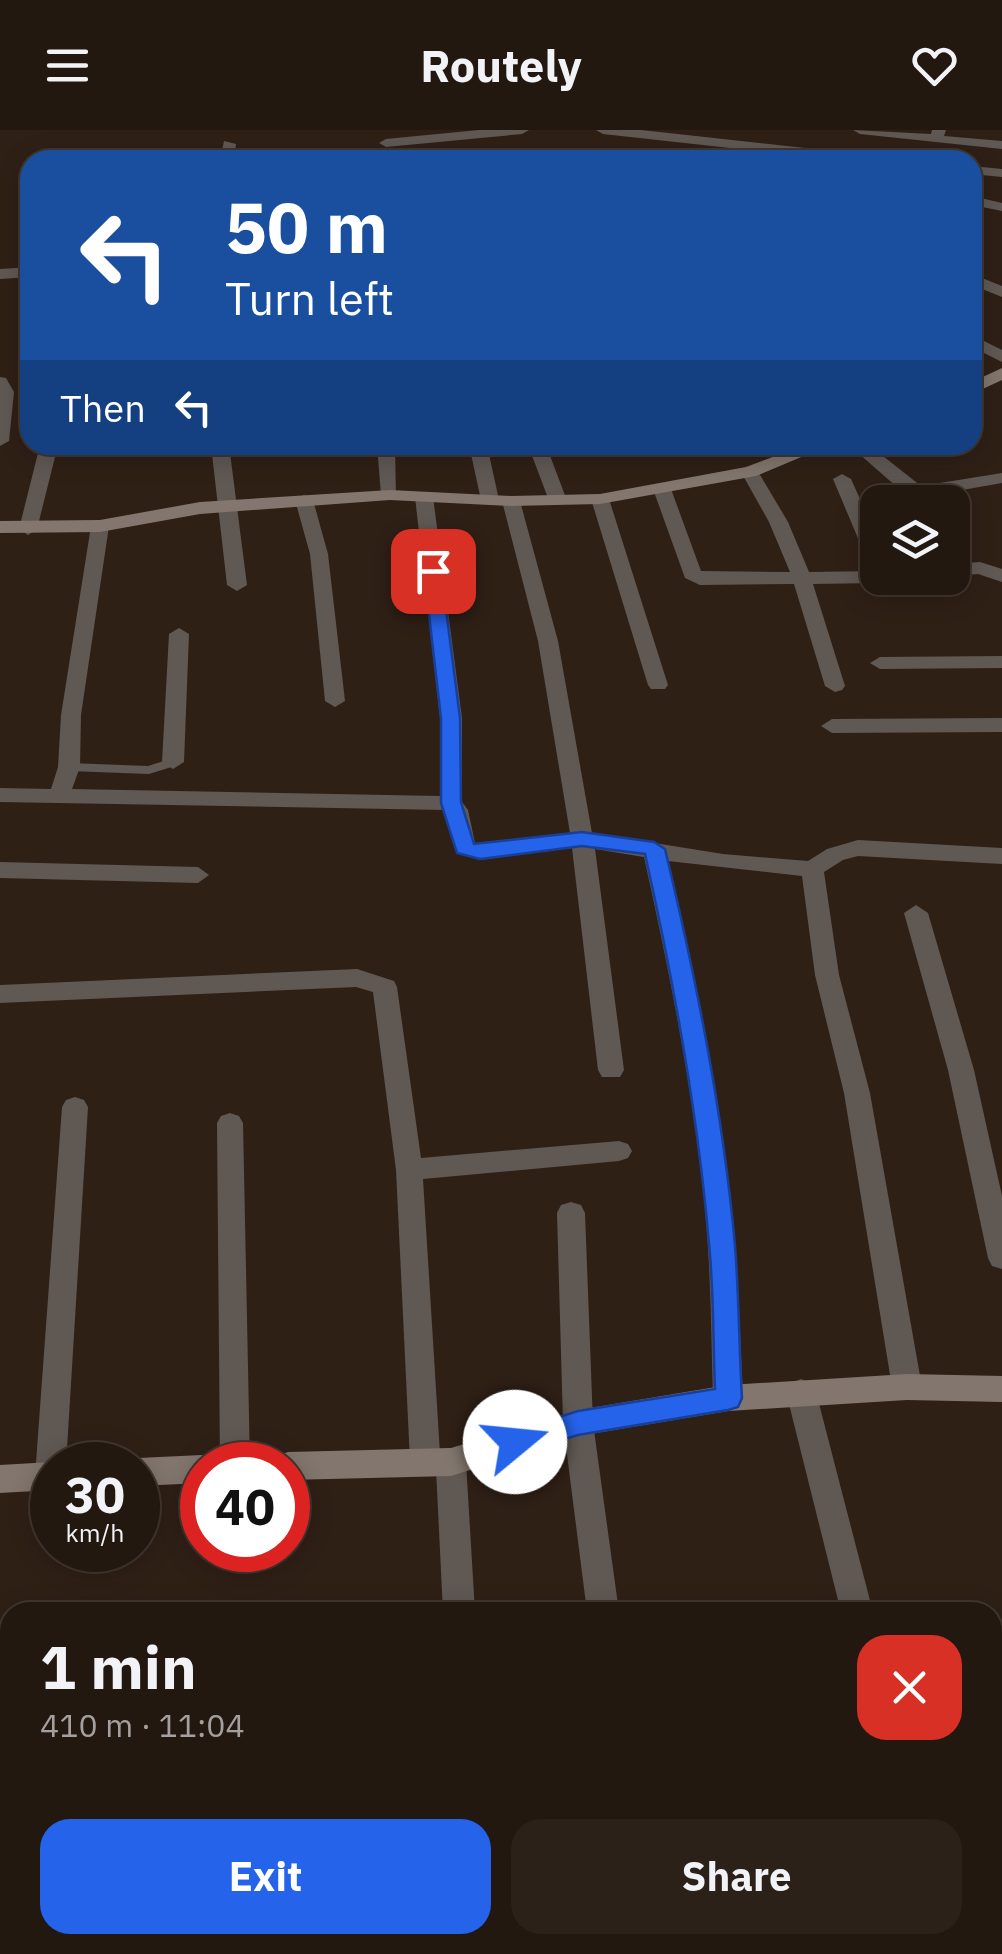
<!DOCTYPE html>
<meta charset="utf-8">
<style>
:root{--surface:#231810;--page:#2b2119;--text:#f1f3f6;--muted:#a3a09f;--line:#403730;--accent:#2563eb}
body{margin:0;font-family:"IBM Plex Sans",sans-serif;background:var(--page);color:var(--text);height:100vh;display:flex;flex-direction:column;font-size:38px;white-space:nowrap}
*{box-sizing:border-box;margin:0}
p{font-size:32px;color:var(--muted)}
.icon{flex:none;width:55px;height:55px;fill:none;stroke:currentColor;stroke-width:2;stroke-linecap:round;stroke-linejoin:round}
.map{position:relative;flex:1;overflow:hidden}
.panel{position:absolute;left:0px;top:1472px;width:1002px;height:352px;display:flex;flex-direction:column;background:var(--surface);border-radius:30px 30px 0 0;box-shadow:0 5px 25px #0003,0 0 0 2px var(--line)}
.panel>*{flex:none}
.banner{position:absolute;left:20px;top:20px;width:962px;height:305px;border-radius:30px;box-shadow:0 5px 25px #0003,0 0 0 2px var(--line);background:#1a4fa0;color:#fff;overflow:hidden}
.controls{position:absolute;left:860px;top:355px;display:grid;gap:20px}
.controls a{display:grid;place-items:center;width:110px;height:110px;border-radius:20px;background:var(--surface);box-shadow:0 5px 25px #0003,0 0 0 2px var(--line);font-size:50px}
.speed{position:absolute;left:30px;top:1312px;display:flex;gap:20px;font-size:50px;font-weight:700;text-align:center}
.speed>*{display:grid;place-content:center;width:130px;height:130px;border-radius:50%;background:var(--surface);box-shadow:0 5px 25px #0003,0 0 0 2px var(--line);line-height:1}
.speed small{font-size:25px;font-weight:400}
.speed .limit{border:15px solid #d22;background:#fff;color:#111}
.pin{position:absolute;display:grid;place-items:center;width:85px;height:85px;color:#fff;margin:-42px;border-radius:20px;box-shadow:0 5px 15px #0006}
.me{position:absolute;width:110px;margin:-55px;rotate:73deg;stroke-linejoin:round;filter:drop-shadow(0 0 8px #0008)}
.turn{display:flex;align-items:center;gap:35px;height:210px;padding:0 40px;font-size:45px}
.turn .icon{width:130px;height:130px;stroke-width:2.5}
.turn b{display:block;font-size:70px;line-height:85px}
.then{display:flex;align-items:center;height:95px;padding:0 40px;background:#0003;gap:20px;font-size:38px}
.round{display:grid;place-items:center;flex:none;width:105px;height:105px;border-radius:30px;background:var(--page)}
.head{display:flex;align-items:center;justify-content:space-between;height:170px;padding:0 40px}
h1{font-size:60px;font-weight:700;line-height:75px}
.cta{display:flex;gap:20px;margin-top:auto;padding:20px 40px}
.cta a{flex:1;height:115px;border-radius:30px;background:var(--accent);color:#fff;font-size:40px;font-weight:700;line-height:115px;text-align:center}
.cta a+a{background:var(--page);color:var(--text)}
header{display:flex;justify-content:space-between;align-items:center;height:130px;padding:0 40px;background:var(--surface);font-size:45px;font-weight:700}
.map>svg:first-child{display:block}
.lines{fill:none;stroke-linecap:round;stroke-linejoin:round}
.lane{fill:#605853;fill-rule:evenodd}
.street{fill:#605853;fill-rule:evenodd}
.secondary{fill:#82766e;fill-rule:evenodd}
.route{fill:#2563eb;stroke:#184099;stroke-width:2.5}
</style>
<header><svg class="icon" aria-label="menu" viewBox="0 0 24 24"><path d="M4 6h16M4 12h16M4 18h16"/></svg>Routely<svg class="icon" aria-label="heart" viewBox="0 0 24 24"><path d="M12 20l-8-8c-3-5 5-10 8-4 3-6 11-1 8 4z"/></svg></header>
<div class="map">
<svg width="1002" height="1824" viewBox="0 0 1002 1824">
<rect width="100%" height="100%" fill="#2f2016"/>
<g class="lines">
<path class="lane" d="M173,628L178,629L179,632L178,635L149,644L69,641L63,637L69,633L148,636Z"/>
<path class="street" d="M479,0H529L522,4L386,17L379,13L386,9Z
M596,0H641L878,26L885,30H839L603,4Z
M853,0L931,4L932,0H946L944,6L1002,11V19L860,4Z
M224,11L236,14L234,30H220Z
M972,36L1002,39V47L972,44Z
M972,66L1002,73V81L972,75Z
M30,137V147L0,149V139Z
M972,144L1002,156V167L972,155Z
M972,205L1002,220V232L972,217Z
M0,247L6,248L14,262L9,311L0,316Z
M40,315H58L37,399L28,405L19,399Z
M211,315H229L247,455L237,461L227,455Z
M377,315H395L396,369H384L381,365Z
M469,315H487L499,370L496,374H484L481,370Z
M528,315H546L566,368L563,372L557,373L548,368Z
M849,315H869L921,356L1002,343V353L928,366L932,372H914Z
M750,337L756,338L788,392L809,442L878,441V448H887L878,453L813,454L845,556L842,560L835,562L825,556L794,454L700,455L685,448L653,359L656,355H668L671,359L701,441L790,442L769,392L741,342Z
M842,344L851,349L878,409V438L868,432L833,349Z
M424,362L433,367L462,588V672L468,680L475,713L570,703L538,511L502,371L511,366L520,371L558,511L592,703L723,724L808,731L827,719L858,710L1002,718V734L858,726L843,730L824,742L839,845L870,963L922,1257L917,1266L907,1270L897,1266L892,1257L844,963L815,845L802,746L668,731L698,866L724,1016L737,1135L743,1268L738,1277L728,1281L718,1277L713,1268C711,1201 711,1135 704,1068C692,953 669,840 644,727L595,719L624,940L620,947H602L598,940L572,718L480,730L457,723L445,680L0,672V658L51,659L58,637L61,585L91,396L100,390L109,396L81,585L80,637L72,659L440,666V588L415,367Z
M600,364L609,369L668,555L665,559H651L648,555L591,369Z
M304,365L313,370L328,424L345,571L335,577L325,571L310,424L295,370Z
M980,432L1002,439V452L978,444L952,446V434Z
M179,498L189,504L184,632L173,639L162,632L169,504Z
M1002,526V538L880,539L870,533L880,527Z
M1002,588V602L832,603L821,596L832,589Z
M0,732L198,737L209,745L198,753L0,748Z
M916,775L928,783L974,940L1002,1066V1139L992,1136L988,1128L948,940L904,783Z
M357,839L394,851L397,857L421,1028L619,1011L628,1014L632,1021L628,1028L619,1031L423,1049L440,1324L451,1318L462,1322L466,1332L475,1482H443L436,1339L425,1345L414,1341L410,1331L396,1040L373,862L356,857L0,873V855Z
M75,967L84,970L88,977L66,1335H52L50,1360L39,1356L35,1346L62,977L66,970Z
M230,983L239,986L243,993L250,1335H220L217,993L221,986Z
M571,1072L581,1075L585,1083L593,1293L619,1482H587L563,1293L557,1083L561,1075Z
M801,1249L811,1253L816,1262L873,1482H841L786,1262L791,1253Z
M1002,1758V1794L992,1795V1759Z
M42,1815H78L77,1824H41Z
M260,1815H326L322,1824H259Z"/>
<path class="secondary" d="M1002,238V250L972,264V252Z
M805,315H830L756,346L600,374L511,376L390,370L200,384L100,402L0,403V391L100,390L200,372L390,360L511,366L600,364L746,337Z
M907,1244L1002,1246V1272L907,1270L728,1281L578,1306L451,1346L288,1350V1335H273L277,1326L288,1322L451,1318L578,1280L728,1255Z
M202,1325L213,1329L215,1335H202V1353L138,1356V1335H126L138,1328Z
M52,1332L59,1335H52V1360L0,1363V1335Z"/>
</g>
<path class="route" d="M433,436L441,441L460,588L461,672L474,714L582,702L654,712L665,719C696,849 723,982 735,1116C739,1166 739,1218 742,1268L738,1277L728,1280L578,1305L515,1324L505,1321L501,1312L505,1304L578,1281L715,1259C713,1211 714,1162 709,1114C698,983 674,853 645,724L582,716L480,729L457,723L441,673V588L424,441Z"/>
</svg>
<div class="controls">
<a><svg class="icon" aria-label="layers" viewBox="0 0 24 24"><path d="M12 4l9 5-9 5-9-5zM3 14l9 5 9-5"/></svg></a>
</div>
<div class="speed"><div>30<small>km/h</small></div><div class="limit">40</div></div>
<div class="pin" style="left:433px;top:441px;background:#d93025"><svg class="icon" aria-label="arrive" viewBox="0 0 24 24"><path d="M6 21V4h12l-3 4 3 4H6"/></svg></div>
<svg class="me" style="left:515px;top:1312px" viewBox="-20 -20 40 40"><circle r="19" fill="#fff"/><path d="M0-13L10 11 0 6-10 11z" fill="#2563eb"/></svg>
<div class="banner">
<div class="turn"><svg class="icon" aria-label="left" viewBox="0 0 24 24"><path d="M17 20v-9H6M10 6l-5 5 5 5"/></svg><div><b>50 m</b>Turn left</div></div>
<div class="then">Then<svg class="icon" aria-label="left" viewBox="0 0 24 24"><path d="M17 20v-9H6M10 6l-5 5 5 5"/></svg></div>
</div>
<section class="panel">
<div class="head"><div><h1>1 min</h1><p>410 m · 11:04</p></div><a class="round" style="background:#d93025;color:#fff"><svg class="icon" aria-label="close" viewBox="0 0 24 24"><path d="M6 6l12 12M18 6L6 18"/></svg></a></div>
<div class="cta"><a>Exit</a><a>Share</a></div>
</section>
</div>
